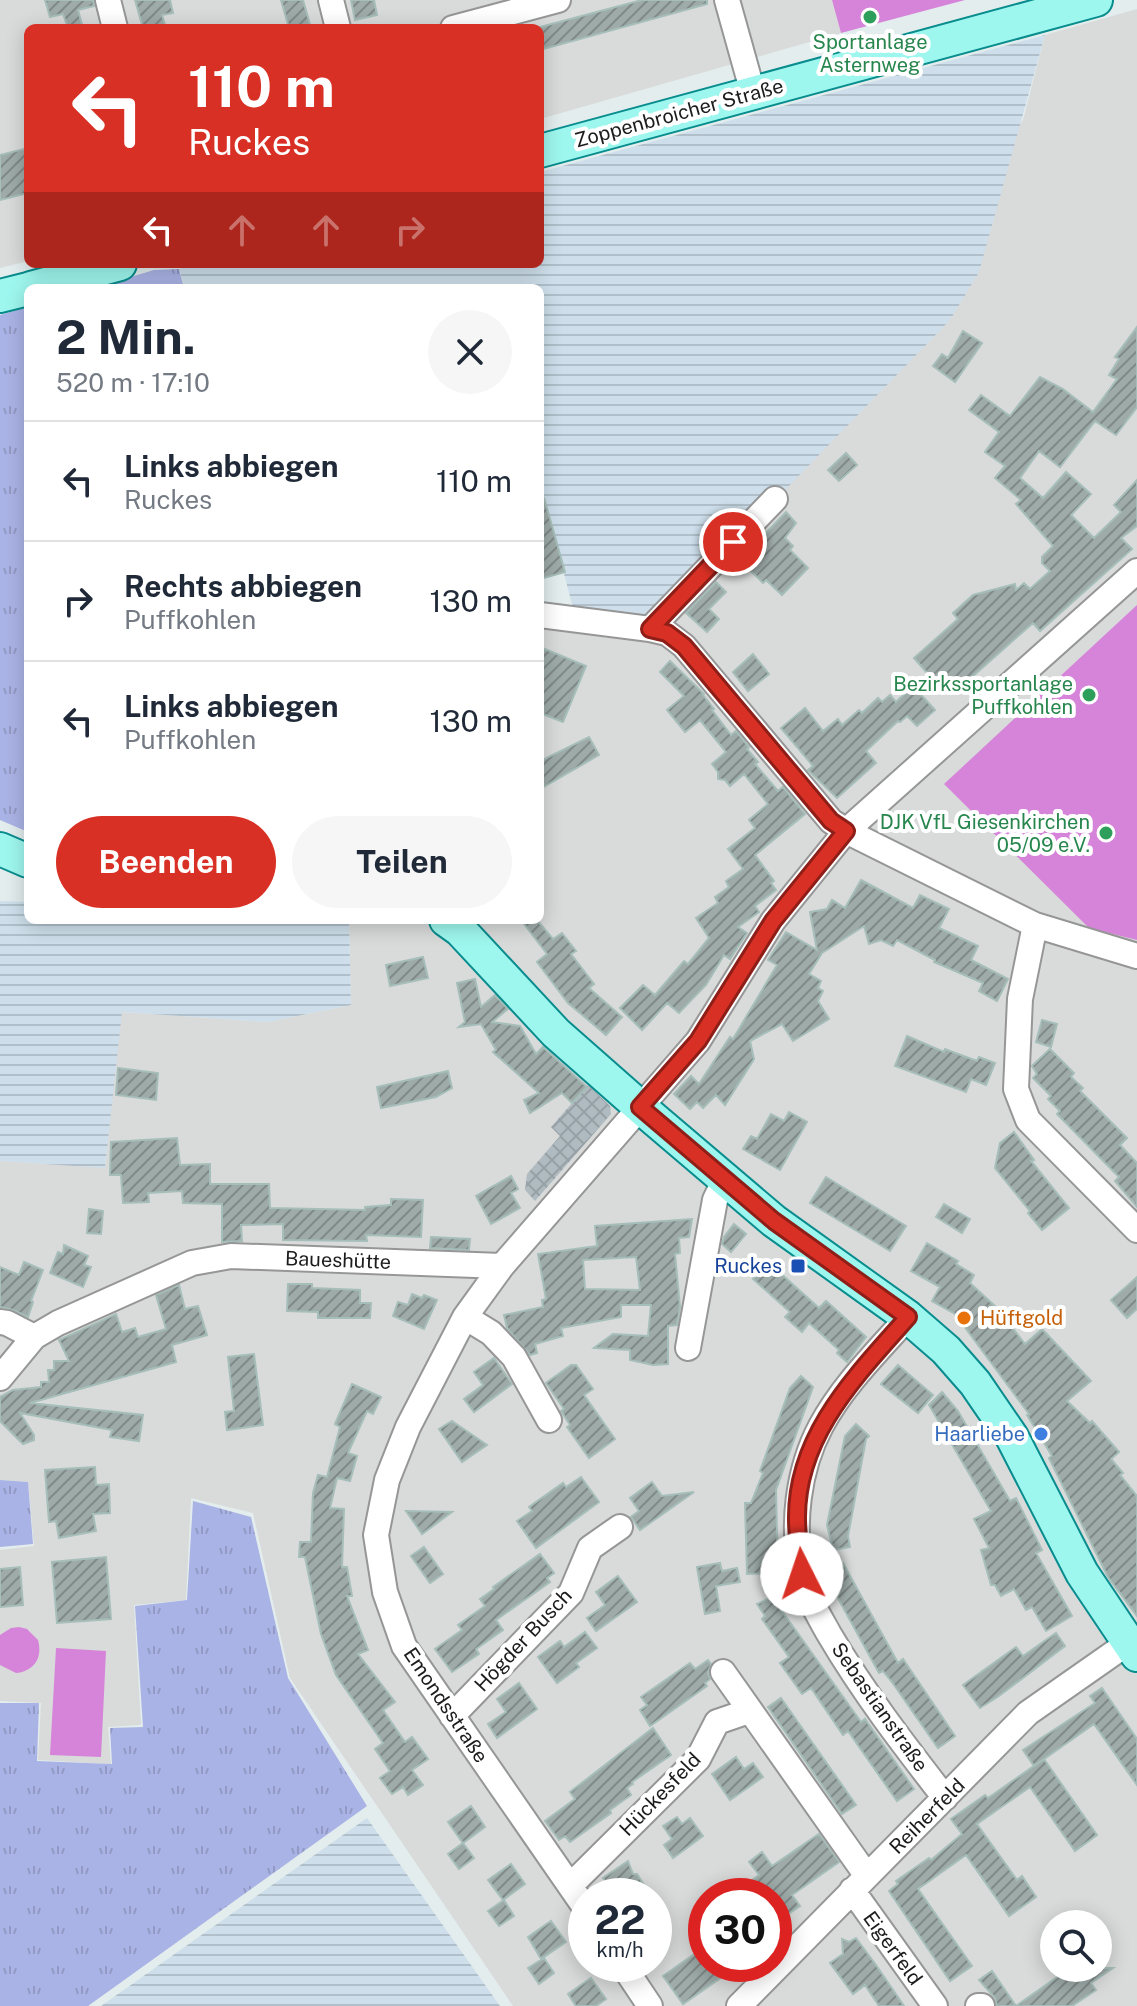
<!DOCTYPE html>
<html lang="de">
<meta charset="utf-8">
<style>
:root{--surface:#fff;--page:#f6f6f7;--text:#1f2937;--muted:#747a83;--line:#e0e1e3;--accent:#d93025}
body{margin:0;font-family:"Public Sans",sans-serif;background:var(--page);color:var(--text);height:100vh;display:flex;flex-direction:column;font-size:30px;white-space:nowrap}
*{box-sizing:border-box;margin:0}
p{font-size:26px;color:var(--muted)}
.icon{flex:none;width:44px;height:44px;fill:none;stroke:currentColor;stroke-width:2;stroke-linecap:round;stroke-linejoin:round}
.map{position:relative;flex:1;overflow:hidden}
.side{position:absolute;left:24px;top:284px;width:520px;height:640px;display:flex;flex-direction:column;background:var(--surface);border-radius:12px;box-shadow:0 4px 20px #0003}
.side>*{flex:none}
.top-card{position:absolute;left:24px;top:24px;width:520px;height:244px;border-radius:12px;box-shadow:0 4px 20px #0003;background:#d93025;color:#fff;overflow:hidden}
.tools{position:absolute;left:1040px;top:1910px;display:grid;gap:16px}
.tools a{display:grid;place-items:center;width:72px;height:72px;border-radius:50%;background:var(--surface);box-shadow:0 4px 20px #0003;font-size:40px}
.speed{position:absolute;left:568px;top:1878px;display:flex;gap:16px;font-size:40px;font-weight:700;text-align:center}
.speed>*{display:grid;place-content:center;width:104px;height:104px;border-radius:50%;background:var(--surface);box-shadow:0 4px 20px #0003;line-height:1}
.speed small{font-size:20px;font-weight:400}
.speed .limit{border:12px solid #d22;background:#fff;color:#111}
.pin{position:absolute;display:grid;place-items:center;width:68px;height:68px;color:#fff;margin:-34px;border:4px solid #fff;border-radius:50%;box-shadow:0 2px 8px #0007}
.me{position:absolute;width:88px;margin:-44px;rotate:356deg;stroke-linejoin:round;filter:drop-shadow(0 0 6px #0008)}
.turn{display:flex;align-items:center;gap:28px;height:168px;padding:0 32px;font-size:36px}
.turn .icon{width:104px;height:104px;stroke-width:2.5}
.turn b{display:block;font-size:56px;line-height:68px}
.lanes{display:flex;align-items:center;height:76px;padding:0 32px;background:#0003;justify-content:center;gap:40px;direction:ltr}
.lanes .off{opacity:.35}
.round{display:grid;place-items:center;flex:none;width:84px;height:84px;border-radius:42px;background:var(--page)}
.head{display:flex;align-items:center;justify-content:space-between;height:136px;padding:0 32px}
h1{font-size:48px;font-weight:700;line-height:60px}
.action{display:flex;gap:16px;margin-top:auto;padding:16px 32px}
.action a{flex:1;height:92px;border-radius:48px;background:var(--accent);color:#fff;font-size:32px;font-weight:700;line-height:92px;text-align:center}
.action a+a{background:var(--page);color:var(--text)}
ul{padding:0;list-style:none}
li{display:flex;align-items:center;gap:24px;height:120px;padding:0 32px;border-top:2px solid var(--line)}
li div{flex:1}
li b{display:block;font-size:30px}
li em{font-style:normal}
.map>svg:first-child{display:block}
.residential{fill:#d9dada;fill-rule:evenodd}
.construction{fill:url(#construction-cross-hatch)}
.farmland{fill:url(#farmland-rules)}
.grass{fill:url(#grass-tufts)}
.pitch{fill:#d584d9}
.building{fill:url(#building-hatch);stroke:#a6beb9;stroke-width:2;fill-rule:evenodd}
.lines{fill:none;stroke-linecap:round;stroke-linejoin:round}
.minor-casing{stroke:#969696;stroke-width:28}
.major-casing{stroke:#088c8d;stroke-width:36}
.minor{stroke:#fff;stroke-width:24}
.major{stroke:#9ef7ee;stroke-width:32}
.route-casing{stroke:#8d1f18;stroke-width:20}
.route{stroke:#d93025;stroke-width:14}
.leisure-dot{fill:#2e9e5b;stroke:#fff;stroke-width:3}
.transit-dot{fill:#1a4fb4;stroke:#fff;stroke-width:3}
.food-dot{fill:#e8710a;stroke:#fff;stroke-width:3}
.shop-dot{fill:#3f7fe0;stroke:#fff;stroke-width:3}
.labels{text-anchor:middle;stroke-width:8;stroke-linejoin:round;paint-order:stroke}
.leisure-label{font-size:20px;fill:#27864d;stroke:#fff;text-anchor:end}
.street-label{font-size:20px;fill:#1c1c1c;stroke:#fff}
.transit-label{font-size:20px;fill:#164399;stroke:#fff;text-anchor:end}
.food-label{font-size:20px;fill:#c56008;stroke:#fff;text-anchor:start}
.shop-label{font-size:20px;fill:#366cbe;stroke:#fff;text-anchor:end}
</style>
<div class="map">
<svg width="1137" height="2006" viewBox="0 0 1137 2006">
<defs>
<pattern id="construction-cross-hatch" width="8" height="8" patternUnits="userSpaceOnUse" patternTransform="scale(2)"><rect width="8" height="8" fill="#afbbc1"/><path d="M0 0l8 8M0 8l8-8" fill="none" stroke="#96a0a5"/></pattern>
<pattern id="farmland-rules" width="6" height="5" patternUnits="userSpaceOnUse" patternTransform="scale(2)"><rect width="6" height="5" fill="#cedfeb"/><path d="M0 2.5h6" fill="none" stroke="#b0bfc9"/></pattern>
<pattern id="grass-tufts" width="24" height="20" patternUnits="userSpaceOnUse" patternTransform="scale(2)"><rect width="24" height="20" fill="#aab3e5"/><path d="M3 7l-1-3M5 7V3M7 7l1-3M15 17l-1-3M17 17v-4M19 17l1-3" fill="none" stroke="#9299c4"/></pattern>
<pattern id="building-hatch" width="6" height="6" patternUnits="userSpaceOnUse" patternTransform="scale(2)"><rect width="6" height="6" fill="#9eaba8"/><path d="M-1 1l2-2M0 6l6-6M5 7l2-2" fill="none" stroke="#808a88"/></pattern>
</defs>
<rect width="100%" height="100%" fill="#e3eded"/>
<path class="residential" d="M0,0H832L841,33L540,119V28H28V261L0,268Z
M1137,9V2006H513L290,1678L253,1513L191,1498L186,1600L134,1605L141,1725L108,1727L111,1764L38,1760L41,1703L0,1701V1550L34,1546L28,1482L0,1480V1161L105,1167L121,1012L268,1022L351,1005L349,920H540V615L650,629L1023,120L1045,35ZM586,1896H654V1964H586ZM706,1896H774V1964H706ZM1054,1924H1098V1968H1054Z"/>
<path class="construction" d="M588,1085L610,1106L611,1114L535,1201L525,1190L527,1174L560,1136L551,1127Z"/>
<path class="farmland" d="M1045,35L979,272L950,320L650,629L576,619L543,495H540V288H185L179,269L197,264H540V172Z
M0,901L28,902V920H349L351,1005L268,1022L122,1012L105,1168L0,1161Z
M367,1818L500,2006H101Z"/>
<path class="grass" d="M179,269L184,288H94L154,270Z
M28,307V832L0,820V315Z
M0,1480L28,1482L33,1544L0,1547Z
M193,1501L251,1517L288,1678L367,1806L88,2006H0V1703H39L37,1761L112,1764L110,1728L143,1727L135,1606L187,1600Z"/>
<path class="pitch" d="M832,0H965L841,33Z
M1137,605V940L1089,928L944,784Z
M19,1627L27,1629L38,1640C43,1658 34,1671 16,1673L0,1665V1635L11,1628Z
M56,1648L106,1651L101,1757L50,1755Z"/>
<path class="building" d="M45,0H93L94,6L78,10L83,28H68L63,14L50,17Z
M135,0H170L173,13L162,15L166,28H143Z
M281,0H303L311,28H289Z
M351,0H374L377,15L355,20Z
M642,0H707V4L540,50V27Z
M28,148V193L0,200V155Z
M1137,327V407L1116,435L1095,421L1060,467L1039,451L1020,478L1043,498L1066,472L1091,494L1071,515L1094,538L1121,512L1114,505L1137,480V526L1121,538L1132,549L1040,631L1033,623L955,692L942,676L935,682L914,658L958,619L953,613L973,595L1015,584L1016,590L1024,583L1030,589L1050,571L1042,563V557L1053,546L1016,504L1021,500L995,478L1005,466L985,452L999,432L969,410L981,395L1010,416L1040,377L1063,389L1093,412L1117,379L1109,375L1119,359L1115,357Z
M963,331L982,343L955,382L933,366L942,354L948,358Z
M846,453L857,465L839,481L828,470Z
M544,498L565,572L540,579V499Z
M786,512L796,523L785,538L793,546L790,550L808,568L782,595L766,580L763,583L740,560Z
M716,582L726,592L709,609L719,619L707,632L686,613Z
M540,647L586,666L563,722L540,713Z
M753,654L769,674L748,691L733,672Z
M670,661L704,694L703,695L714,709L712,710L731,735L736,731L749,747L747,749L758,762L755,764L778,791L783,787L805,814L755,855L774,881L771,883L776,890L755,906L759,912L738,927L747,933L730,959L724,955L706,985L679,1013L667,1003L642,1030L620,1008L643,985L655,995L684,961L688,964L709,938L696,918L718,903L715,897L729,887L726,881L743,869L728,849L755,828L749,820L768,804L744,774L730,786L725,780L718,779V772L712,764L726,752L700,720L685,732L667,710L684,696L660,672Z
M913,686L935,710L917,726L907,716L900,722L898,721L866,751L876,763L837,798L808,770L813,766L781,728L805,708L823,731L838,719L842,725L859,710L862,713L878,698L882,702L890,695L896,702Z
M589,737L599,755L540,789V761Z
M861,880L913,908L920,895L949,909L939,928L978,946L971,960L1008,979L997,1001L979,991L983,983L934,962L935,960L897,940L893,946L881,940L869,944L864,926L822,953L809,974L821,981L818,988L823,991L818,1001L829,1019L793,1041L782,1024L750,1041L754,1059L725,1105L716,1095L703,1108L697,1102L690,1109L674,1094L691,1076L699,1084L730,1037L733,1039L777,965L768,960L786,932L817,950L810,912L827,909L832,900L845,908Z
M521,920H537L553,939L562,933L576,951L571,954L594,984L589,988L622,1017L606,1035L568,1003L537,962L547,954Z
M423,957L428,978L390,986L386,965Z
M475,979L481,1007L495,995L508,1009L492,1022L520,1026L536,1054L543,1047L587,1087L572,1103L562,1093L530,1113L524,1100L539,1093L493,1052L496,1050L481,1024L459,1027L465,1022L457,983Z
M1042,1020L1057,1024L1051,1047L1036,1042Z
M907,1036L944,1052L945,1049L977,1061L979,1057L995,1063L986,1085L971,1079L966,1092L895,1066Z
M1050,1049L1074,1073L1071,1077L1083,1088L1080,1091L1127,1138L1120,1145L1137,1163V1207L1115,1181L1119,1177L1057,1114L1060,1111L1048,1099L1051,1096L1033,1078L1037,1074L1032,1066Z
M118,1068L158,1073L156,1100L116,1095Z
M448,1071L452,1088L436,1097L381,1108L377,1087Z
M789,1112L807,1122L780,1170L743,1149L751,1136L757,1139L771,1114L784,1121Z
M1014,1132L1034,1160L1031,1161L1069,1208L1042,1230L1028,1213L1030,1211L995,1168L1000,1143Z
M177,1138L180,1165L210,1164V1184H269L270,1208L365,1210V1207L391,1205V1199L423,1200L421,1237L366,1235L367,1241L283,1240V1224L241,1225L242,1241L222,1242V1204L183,1203L182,1191L148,1193L149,1202L123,1203L121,1175H110L111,1142Z
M511,1176L518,1189L511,1193L520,1208L491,1224L476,1196Z
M826,1177L906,1226L890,1251L810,1203Z
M944,1204L970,1219L962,1233L936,1217Z
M89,1209L103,1211L101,1234L87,1233Z
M692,1219L689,1237L679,1238L680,1253L675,1254L680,1307L677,1325L668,1326V1364L653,1365L630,1360V1350L594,1348L613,1334L648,1336L651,1305H621V1317L561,1328L563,1336L535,1344L537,1353L530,1355L507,1328L504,1315L543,1307L542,1300L546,1299L538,1254L597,1246L595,1226ZM636,1257L640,1290L585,1289L583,1260Z
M734,1224L746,1234L731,1252L722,1244L724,1237Z
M431,1237L470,1239L469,1250L430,1248Z
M927,1243L958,1261L956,1264L974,1275L970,1283L997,1308L1025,1344L1042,1329L1091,1381L1067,1401L1090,1423L1092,1421L1119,1452L1111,1459L1123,1473L1120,1475L1137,1496V1616L1108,1577L1049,1458L1052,1456L1027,1415L1029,1414L955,1314L932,1301L940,1287L911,1271Z
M64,1245L88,1256L84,1265L91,1267L83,1287L50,1273L58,1252L63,1254Z
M24,1262L43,1270L31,1301L33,1302L28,1317L13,1310L0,1307V1267L19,1275Z
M768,1262L819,1308L826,1301L866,1337L847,1362L837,1353L839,1350L809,1323L802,1332L785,1317L790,1312L753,1279Z
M1137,1277V1309L1127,1318L1111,1300Z
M288,1284H312V1288L360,1290V1303H371L370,1318H318V1312L287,1311Z
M179,1285L185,1309L198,1306L207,1335L172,1345L176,1362L30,1403L143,1415L139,1441L110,1437L112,1430L20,1413L34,1435V1440L23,1444L0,1421V1397L13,1390L41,1387V1382H49L48,1370H54V1361H69L59,1340L116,1314L122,1332L135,1328L138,1337L166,1329L156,1295Z
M412,1294L422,1298L424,1295L437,1300L424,1329L393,1316L398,1302L408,1305Z
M254,1354L263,1425L227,1430L225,1412L234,1411L228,1357Z
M494,1358L512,1384L474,1412L464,1399L483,1385L474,1372Z
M571,1365H576L593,1389L584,1395L615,1439L589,1458L567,1427L570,1425L561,1411L564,1409L546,1383Z
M898,1365L933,1395L918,1413L881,1384Z
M801,1376L813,1387L776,1490L778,1573L747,1574L745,1503H751L763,1473L760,1471L790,1388Z
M352,1384L381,1397L373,1414L367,1411L348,1453L357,1456L350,1481L337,1478L330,1508L344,1509L342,1567H347L352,1596H347L368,1650L358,1654L395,1702L383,1710L405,1742L412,1737L428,1759L412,1770L423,1785L408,1795L403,1787L392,1794L380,1778L390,1771L375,1749L383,1743L336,1675L321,1634L305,1557H299L300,1542H311L313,1493L318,1475L327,1477L340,1427L335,1424Z
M942,1392L958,1411L1010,1501L1016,1498L1042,1550L1036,1553L1072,1616L1046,1631L1032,1607L1026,1610L1014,1589L1001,1596L995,1585H991L981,1550L989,1548L974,1519L991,1511L929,1405Z
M452,1421L487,1445L462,1462L439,1429Z
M856,1424L869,1436L866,1439L848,1536L850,1547L833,1550L827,1525L845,1436Z
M95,1467L96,1485L109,1484L110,1513L93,1514L96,1531L59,1538L56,1521L49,1522L45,1470Z
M581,1477L599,1502L536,1548L517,1521L532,1511L529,1507L563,1483L566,1487Z
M652,1482L662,1496L694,1492L640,1530L631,1517L639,1511L630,1498Z
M406,1511L452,1512L422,1534Z
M424,1547L443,1574L430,1583L411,1556Z
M540,1554L554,1573L547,1578L550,1582L496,1620L503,1630L476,1649L479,1654L452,1672L435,1649L462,1630L458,1625L485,1606L480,1599L494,1589L493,1587Z
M106,1557L111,1619L57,1623L52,1562Z
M720,1563L722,1571L737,1568L740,1582L716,1586L720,1611L705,1614L697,1567Z
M843,1563L898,1663L903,1659L955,1736L938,1748L892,1682L883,1671L879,1673L824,1573Z
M20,1567L23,1605L0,1607V1569Z
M618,1576L637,1602L596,1631L587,1618L605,1605L596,1592Z
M772,1597L861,1722L865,1719L914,1789L897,1801L848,1731L843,1735L811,1688L802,1694L780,1663L789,1657L762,1619L765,1616L757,1604Z
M585,1632L597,1648L576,1663L579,1667L557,1683L538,1657L560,1641L564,1647Z
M1056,1633L1065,1646L999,1696L980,1708L963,1685L1016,1647L1023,1656Z
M708,1660L711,1664L708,1673L710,1679L705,1683L707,1686L650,1726L640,1710L647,1705L641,1697L690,1663L695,1669Z
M519,1683L537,1709L497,1738L488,1724L506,1712L497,1699Z
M1102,1688L1137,1739V1785L1094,1724L1034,1766L1023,1750L1095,1703L1090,1696Z
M781,1698L856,1805L842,1814L768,1707Z
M653,1728L671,1755L632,1782L633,1784L627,1788L631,1795L610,1810L611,1813L570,1842L565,1836L559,1840L545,1821L575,1799L570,1792Z
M736,1757L744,1769L753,1763L763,1777L730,1800L712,1774Z
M1044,1759L1097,1835L1075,1851L1030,1787L977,1824L1017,1880L1022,1876L1036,1897L1009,1916L966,1855L918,1889L972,1966L950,1981L889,1891L898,1884L896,1881L929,1858L931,1860L962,1834L951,1819L985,1795L988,1798Z
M471,1806L485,1827L463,1843L448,1822Z
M677,1817L682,1824L690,1818L703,1836L673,1858L664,1845L672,1839L663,1826Z
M819,1834L839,1862L792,1895L800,1906L774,1924V1896H753L745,1885L759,1875L749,1862L762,1852L772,1866Z
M463,1843L474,1858L459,1869L448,1854Z
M628,1861L633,1874H637L646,1888L634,1896H616L603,1878Z
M511,1864L525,1884L503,1900L488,1880Z
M504,1900L514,1916L499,1926L488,1911Z
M551,1921L566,1942L541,1959L528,1937Z
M856,1938L876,1965L904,2006H879L865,1985L853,1994L830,1963L843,1954L842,1939L849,1942Z
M706,1946V1964H741L683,2004L663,1976Z
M544,1958L554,1973L539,1984L528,1968Z
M1070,1968H1113L1091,1983L1096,1990L1072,2006H997L995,1998L979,1980L992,1971L1016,2006Z
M591,1978L606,1999L596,2006H576L568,1994Z"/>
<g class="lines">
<g class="minor-casing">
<path id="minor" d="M108,0L115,28
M331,0L338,28
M727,0L753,93
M453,28L558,0
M540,615L650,629L667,633L684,646L831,821L846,831L1035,925L1137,956
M650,629L775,499
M1035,925L1020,999L1016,1089L1028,1120L1137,1230
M502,1266L465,1317L408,1427L387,1480L376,1535L385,1592L404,1646L586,1909
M465,1317L491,1333L514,1357L549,1420
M908,1317C878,1351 843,1385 821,1426C798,1469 791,1526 802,1574C806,1595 819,1616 829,1634C863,1692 904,1745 945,1798
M0,1322L7,1323L34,1337
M688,1348L715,1200L725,1179
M0,1378L34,1337L58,1323L192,1263L231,1256L502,1266L698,1041L773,921L846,831L1137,571
M723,1672L867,1876
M452,1716L571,1593L590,1548L620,1527
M571,1885L698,1759L717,1722L749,1711
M852,1890L935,2006
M622,1964L650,2006
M739,2006L1028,1713L1128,1643
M978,2006H982"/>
</g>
<g class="major-casing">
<path id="major" d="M540,151L1096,0
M31,288L120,264
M0,296L28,289
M0,849L28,861
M446,920L460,930L556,1033L640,1107L774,1221L908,1317L946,1350L975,1383L1012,1437L1082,1573L1137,1655"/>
</g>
<use href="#minor" class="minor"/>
<use href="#major" class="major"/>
</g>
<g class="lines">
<g class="route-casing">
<path id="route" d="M733,542L650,629L667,633L684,646L831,821L846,831L773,921L698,1041L640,1107L774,1221L908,1317C857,1375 796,1435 797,1519C797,1537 800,1556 802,1574"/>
</g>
<use href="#route" class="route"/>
</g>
<g class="leisure-dot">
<circle cx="870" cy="17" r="8"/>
<circle cx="1089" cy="695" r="8"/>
<circle cx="1106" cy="833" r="8"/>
</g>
<rect class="transit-dot" x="790" y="1258" width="16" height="16" rx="4"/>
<circle class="food-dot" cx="964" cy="1318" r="8"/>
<circle class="shop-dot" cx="1041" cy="1434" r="8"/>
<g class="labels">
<g class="leisure-label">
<text x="870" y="49" text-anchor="middle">Sportanlage<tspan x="870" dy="23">Asternweg</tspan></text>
<text x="1073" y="691">Bezirkssportanlage<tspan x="1073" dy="23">Puffkohlen</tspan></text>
<text x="1090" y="829">DJK VfL Giesenkirchen<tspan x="1090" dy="23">05/09 e.V.</tspan></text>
</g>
<g class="street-label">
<text transform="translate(679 113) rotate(-15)" y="7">Zoppenbroicher Straße</text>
<text transform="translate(338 1260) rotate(2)" y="7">Baueshütte</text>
<text transform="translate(523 1640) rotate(-47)" y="7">Högder Busch</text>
<text transform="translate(446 1705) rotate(56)" y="7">Emondsstraße</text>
<text transform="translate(880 1707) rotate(55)" y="7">Sebastianstraße</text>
<text transform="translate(660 1794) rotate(-46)" y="7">Hückesfeld</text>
<text transform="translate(927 1816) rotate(-45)" y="7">Reiherfeld</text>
<text transform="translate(893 1948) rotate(54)" y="7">Eigerfeld</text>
</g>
<g class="transit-label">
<text x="782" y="1273">Ruckes</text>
</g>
<g class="food-label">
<text x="980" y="1325">Hüftgold</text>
</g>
<g class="shop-label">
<text x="1025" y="1441">Haarliebe</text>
</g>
</g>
</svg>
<div class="tools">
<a><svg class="icon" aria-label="search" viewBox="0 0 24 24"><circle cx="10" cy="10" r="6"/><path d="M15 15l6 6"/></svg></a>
</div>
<div class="speed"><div>22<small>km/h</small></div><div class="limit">30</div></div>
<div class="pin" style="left:733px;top:542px;background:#d93025"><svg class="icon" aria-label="arrive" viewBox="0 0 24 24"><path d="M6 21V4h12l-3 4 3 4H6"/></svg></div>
<svg class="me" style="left:802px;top:1574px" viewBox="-20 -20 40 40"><circle r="19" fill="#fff"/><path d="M0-13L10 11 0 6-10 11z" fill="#d93025"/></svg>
<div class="top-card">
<div class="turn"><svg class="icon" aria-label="left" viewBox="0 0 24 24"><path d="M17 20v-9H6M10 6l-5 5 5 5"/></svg><div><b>110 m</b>Ruckes</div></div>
<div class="lanes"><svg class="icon" aria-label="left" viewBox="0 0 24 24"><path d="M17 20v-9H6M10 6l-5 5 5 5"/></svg><svg class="icon off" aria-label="ahead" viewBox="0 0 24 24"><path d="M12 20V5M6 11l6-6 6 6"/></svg><svg class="icon off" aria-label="ahead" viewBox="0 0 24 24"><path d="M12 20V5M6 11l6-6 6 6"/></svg><svg class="icon off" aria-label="right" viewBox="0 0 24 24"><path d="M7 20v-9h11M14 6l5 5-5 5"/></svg></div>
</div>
<section class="side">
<div class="head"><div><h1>2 Min.</h1><p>520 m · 17:10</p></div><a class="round"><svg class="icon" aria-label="close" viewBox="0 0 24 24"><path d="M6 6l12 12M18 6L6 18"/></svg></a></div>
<ul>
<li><svg class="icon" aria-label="left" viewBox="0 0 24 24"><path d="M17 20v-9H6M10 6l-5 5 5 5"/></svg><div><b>Links abbiegen</b><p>Ruckes</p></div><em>110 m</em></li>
<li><svg class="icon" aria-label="right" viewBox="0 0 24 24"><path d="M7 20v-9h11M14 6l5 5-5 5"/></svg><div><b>Rechts abbiegen</b><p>Puffkohlen</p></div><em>130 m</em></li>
<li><svg class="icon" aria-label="left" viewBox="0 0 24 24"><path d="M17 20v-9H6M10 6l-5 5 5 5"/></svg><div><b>Links abbiegen</b><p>Puffkohlen</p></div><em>130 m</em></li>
</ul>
<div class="action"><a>Beenden</a><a>Teilen</a></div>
</section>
</div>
